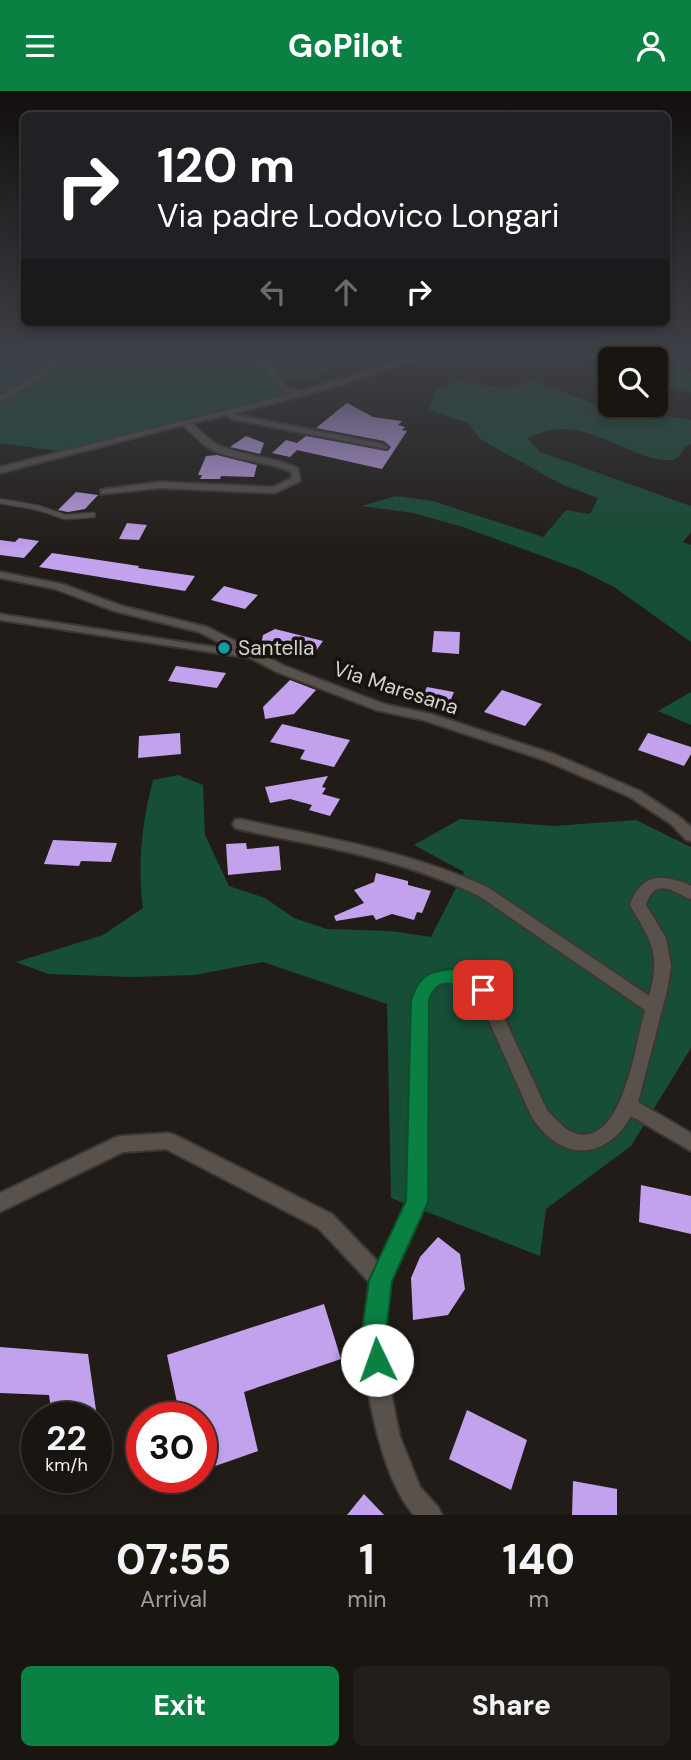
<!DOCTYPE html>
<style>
:root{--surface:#191511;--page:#221e1a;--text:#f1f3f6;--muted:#9f9f9f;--line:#373431;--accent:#0b8043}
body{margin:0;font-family:"DM Sans",sans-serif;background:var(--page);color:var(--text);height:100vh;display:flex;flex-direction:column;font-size:26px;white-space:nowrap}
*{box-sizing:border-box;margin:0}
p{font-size:23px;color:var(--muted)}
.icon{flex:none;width:38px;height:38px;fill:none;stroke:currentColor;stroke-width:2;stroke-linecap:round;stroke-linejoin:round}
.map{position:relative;height:1424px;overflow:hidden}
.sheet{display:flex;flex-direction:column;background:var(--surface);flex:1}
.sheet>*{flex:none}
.hud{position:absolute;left:21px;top:21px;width:649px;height:214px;border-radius:10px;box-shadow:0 4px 10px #0003,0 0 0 2px var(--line);background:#202124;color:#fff;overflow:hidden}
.fabs{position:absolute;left:598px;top:256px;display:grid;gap:14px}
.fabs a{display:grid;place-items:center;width:70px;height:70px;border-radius:10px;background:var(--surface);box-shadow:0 4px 10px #0003,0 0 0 2px var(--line);font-size:35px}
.speed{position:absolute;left:21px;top:1311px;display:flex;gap:14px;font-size:35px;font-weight:700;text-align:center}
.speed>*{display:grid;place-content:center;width:91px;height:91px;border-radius:50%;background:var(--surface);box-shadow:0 4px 10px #0003,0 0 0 2px var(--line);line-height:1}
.speed small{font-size:18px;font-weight:400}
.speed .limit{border:10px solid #d22;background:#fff;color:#111}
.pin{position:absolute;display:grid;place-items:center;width:60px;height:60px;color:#fff;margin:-30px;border-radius:14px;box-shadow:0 4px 10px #0006}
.me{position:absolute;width:77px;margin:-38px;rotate:357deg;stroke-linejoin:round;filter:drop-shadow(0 0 5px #0008)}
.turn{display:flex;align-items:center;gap:24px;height:147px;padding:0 21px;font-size:32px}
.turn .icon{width:91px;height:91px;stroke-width:2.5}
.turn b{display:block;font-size:49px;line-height:60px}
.lanes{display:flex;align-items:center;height:66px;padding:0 21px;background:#0003;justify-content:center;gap:35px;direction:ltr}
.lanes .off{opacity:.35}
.eta{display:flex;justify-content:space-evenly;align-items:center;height:119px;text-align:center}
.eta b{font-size:42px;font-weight:800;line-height:49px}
.button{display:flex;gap:14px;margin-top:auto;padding:14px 21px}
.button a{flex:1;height:80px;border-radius:10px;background:var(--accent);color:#fff;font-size:28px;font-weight:800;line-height:80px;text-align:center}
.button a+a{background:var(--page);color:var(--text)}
header{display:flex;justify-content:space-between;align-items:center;height:91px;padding:0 21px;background:var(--accent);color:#fff;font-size:32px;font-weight:800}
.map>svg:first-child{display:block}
.green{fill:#174e36}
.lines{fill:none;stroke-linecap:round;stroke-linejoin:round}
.stream{stroke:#174580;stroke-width:3.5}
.building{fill:#c3a2ed}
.service-casing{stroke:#3b3734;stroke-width:7}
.minor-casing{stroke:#3b3734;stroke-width:4}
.service{stroke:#58514c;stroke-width:4.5}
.minor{fill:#58514c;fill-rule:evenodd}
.route{fill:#0b8043;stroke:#07532c;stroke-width:2}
.culture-dot{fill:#0f9aa8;stroke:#18130e;stroke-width:2.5}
.labels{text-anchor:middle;stroke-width:7;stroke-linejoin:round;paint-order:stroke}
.poi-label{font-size:21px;fill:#d5d1ce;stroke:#18130e;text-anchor:start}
.street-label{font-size:21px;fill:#d5d1ce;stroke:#18130e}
</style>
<header><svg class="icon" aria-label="menu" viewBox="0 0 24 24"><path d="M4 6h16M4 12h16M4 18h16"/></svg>GoPilot<svg class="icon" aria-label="person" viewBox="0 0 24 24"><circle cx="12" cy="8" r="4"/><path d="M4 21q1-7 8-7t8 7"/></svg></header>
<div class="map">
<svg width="691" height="1424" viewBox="0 0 691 1424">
<rect width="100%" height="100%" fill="#211c17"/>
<path class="green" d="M0,263H314L331,278L316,287L286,289L290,303L256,314L57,360L0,352Z
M656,274L691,280V302L656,292Z
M456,290L509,298L534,290L594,313L691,329V353L685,355C682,362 679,369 670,369C642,371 605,343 575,339C557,336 543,340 527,347L540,361L691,415V441L683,451L691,454V551L614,496L580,479L463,436L413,422L362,415L396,405L433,410L543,446L566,419L590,423L598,407L563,394L480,348L466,331L429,319L435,299Z
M691,601V634L658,620Z
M178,684L203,694L205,744L229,795L265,807L294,827L327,838L391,840L431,846L464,781L414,754L460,728L553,735L636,729L691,756V957L631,1055L546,1118L540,1165L391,1107L387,913L263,871L195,884L133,886L48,883L16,871L103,844L143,817C137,774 142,731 153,689Z"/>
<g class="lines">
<path class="stream" d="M0,279L19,282"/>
</g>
<path class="building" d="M347,312L373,326L402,330L398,334L405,336L402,339L407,340L382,378L297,359L290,366L272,362L286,349L297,352L306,345L388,360L391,356L384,350L316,337Z
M246,345L264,352L260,363L230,356Z
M217,364L257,374L254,386L221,385L220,388H200L202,384H198L206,365Z
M76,401L98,404L85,418L68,421L58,419Z
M127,432L147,434L139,449L119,448Z
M19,447L39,450L24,467L0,464V449L15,451Z
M52,462L139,475L138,477L195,485L185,500L39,476Z
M224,495L258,504L245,518L211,509Z
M275,538L323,550L313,564L291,558L278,561L261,554L263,544Z
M434,540L460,541L459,563L432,561Z
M176,575L226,582L217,597L168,590Z
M290,589L316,599L294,623L265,628L263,616Z
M427,596L454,601L447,618L419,613Z
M502,599L542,613L525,635L484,621Z
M282,633L350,649L334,676L300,668L305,659L270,651Z
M180,642L181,663L138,667L139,645Z
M648,642L691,656V663L684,675L638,659Z
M328,685L322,696L326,697L322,703L340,708L330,725L309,719L312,714L290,708L270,712L265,696Z
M53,749L117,752L111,771L81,770L79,775L44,773Z
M246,752L247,758L279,755L281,779L228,784L226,753Z
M376,782L408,790V794L431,800L422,822L417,821L414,829L392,823L376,829L373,824L336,830L334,825L364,812L354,799L374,791Z
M641,1094L691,1105V1143L639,1131Z
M438,1146L460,1163L465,1198L448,1224L413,1229L411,1187L420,1166Z
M324,1213L341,1268L244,1301L258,1360L201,1380V1326H180L167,1264Z
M0,1256L88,1263L97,1326H52L49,1304L0,1302Z
M467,1319L527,1349L511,1399L449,1368Z
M573,1390L617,1398V1424H572Z
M364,1403L384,1424H347Z"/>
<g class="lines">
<g class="service-casing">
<path id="service" d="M0,410L39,417L65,426L93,424"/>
</g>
<g class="minor-casing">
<path id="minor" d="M54,263H62L44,286L0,311V305L38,283Z
M250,263C272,263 275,284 288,297L302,300L421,263H434L327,298L233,323L383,353L388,356L386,358L231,328L227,324L192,332C201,341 211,352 223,356C248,366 274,366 298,377L300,390L275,402L160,397L101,403V399L105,398L160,391L273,396L292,387L291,381C266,369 230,370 209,357C200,351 192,342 183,334L0,382V376L290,303L279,298L267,279Z
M0,481L62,493L122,515L207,536L285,575L384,613L431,623L554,663L640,700L681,727L691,736V750L686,749L671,733L630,706L544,669L423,629L376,619L277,581L250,567L0,529V523L234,559L199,541L114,520L55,498L0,487Z
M240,728C325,747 410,760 489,797L649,905C661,860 651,851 630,814C641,782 663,782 691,795V808C672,801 655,785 646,814L666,847L671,875L667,900L638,1011L691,1042V1060L631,1025C608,1067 565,1072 536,1032C528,1021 523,1005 517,993C504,963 490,933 477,903C458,892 439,885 428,909L427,1111L391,1190L384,1241L390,1297L400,1346L420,1396L438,1416L442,1424H414C381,1387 362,1290 364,1240C364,1224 368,1208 370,1192L318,1137L166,1058L123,1061L0,1121V1102L114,1047L121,1045L168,1042L175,1044L332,1123L379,1172L407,1111L412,909C430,870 456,875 489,894L547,1019C556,1028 565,1040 577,1043C624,1054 636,949 645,919L479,805C431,782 382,768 330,757C298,750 266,745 235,737L233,733L235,729Z"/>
</g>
<use href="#service" class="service"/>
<use href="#minor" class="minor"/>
</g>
<linearGradient id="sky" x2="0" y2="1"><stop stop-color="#120f0d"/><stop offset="0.57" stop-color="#3d4047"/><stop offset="1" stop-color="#3d4047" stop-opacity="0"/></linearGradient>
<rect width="691" height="463" fill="url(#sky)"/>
<path class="route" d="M454,878C468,882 485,886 493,899L490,904L483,906C465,900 440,877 429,909L428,1111L392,1190L386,1241L389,1269L385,1278L377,1281L368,1278L365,1269L362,1241L369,1189L406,1110L411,909C419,885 428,880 454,878Z"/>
<circle class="culture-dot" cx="224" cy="557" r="7"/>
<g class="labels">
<g class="poi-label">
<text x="238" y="564">Santella</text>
</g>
<g class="street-label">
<text transform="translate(396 597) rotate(18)" y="7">Via Maresana</text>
</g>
</g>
</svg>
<div class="fabs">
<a><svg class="icon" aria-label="search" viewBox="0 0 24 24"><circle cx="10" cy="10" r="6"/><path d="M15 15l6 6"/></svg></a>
</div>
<div class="speed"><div>22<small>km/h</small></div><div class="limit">30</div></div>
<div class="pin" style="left:483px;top:899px;background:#d93025"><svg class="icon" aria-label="arrive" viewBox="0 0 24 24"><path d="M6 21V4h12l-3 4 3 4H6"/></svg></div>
<svg class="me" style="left:377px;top:1269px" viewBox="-20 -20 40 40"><circle r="19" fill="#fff"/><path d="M0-13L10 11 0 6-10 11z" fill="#0b8043"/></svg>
<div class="hud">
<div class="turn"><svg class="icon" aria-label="right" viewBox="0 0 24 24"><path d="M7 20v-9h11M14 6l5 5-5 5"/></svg><div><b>120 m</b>Via padre Lodovico Longari</div></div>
<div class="lanes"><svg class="icon off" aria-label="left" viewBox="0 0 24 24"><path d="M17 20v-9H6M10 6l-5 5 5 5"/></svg><svg class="icon off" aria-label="ahead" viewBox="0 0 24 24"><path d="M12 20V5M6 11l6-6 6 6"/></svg><svg class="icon" aria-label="right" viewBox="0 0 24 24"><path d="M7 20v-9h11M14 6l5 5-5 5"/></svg></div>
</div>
</div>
<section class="sheet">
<div class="eta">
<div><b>07:55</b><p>Arrival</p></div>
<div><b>1</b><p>min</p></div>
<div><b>140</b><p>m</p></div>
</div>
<div class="button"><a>Exit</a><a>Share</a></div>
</section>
